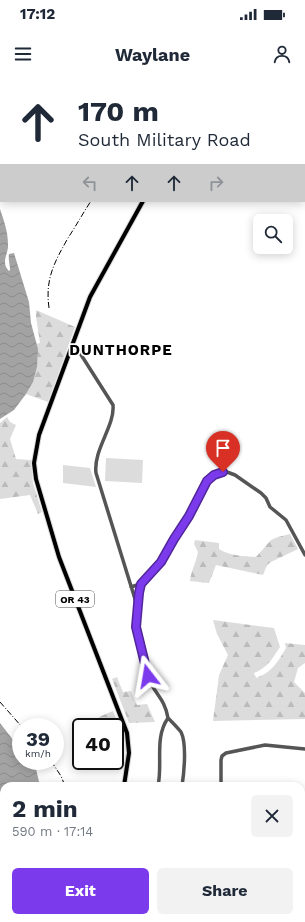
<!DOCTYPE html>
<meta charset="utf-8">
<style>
:root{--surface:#fff;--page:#f2f2f3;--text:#1f2937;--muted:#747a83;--accent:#7c3aed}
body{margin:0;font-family:"Work Sans",sans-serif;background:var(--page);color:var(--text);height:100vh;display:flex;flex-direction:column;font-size:15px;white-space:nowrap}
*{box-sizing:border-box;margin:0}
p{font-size:13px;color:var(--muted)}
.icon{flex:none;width:22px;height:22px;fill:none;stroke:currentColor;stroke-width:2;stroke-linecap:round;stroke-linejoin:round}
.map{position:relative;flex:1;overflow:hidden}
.panel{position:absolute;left:0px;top:702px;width:305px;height:140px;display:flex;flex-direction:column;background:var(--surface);border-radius:12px 12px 0 0;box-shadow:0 2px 10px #0003}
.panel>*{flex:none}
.hud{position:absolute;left:0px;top:0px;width:305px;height:122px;box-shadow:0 2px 10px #0003;background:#fff;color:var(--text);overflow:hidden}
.buttons{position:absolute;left:253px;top:134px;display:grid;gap:8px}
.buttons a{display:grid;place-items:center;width:40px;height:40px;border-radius:6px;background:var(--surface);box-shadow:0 2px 10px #0003;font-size:20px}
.speed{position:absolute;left:12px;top:638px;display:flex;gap:8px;font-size:20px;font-weight:700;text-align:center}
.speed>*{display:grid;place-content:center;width:52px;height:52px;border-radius:50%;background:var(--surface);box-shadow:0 2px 10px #0003;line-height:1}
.speed small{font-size:10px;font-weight:400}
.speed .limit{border:2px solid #111;border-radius:6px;background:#fff;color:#111}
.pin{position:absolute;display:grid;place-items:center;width:34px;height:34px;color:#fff;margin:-41px -17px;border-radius:50% 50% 50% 0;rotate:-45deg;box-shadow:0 0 4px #0007}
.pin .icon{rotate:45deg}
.me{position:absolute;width:44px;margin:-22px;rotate:346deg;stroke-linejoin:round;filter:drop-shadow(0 0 3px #0008)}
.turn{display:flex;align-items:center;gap:14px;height:84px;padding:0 12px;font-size:18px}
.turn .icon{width:52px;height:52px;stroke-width:2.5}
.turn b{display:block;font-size:28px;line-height:34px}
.lanes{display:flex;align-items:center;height:38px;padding:0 12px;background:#0003;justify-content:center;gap:20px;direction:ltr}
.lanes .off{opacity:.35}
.round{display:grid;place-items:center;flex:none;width:42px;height:42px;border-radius:6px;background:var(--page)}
.head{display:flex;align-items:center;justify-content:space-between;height:68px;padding:0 12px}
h1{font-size:24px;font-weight:700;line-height:30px}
.button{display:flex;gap:8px;margin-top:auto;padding:8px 12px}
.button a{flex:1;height:46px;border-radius:6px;background:var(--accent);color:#fff;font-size:16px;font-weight:700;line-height:46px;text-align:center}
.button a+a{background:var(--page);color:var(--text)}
.status{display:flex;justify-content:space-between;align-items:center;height:28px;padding:0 20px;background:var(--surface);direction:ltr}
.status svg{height:11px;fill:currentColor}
header{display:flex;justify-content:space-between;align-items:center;height:52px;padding:0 12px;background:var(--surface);font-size:18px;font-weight:700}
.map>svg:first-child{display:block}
.green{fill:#dcdcdc}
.forest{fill:url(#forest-firs)}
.water{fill:url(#water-waves)}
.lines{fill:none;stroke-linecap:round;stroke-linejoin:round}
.primary-casing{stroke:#dbdbdb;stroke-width:6}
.tertiary{stroke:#555;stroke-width:3.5}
.primary{stroke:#000;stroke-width:4}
.rail{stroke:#000;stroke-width:1;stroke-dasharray:6 2 1 2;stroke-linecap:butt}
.route-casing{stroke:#51269a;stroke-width:10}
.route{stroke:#7c3aed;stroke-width:7}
.labels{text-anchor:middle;stroke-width:3.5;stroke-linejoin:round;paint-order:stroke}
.shield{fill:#fff;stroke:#4c4c4c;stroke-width:1}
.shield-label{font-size:10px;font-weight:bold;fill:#000}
.district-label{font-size:15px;font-weight:bold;letter-spacing:1px;fill:#000;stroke:#fff}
</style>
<div class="status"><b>17:12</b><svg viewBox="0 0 49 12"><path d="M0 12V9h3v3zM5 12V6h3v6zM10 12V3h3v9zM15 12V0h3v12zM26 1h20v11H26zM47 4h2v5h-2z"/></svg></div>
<header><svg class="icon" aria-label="menu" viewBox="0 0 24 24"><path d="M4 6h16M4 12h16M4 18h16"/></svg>Waylane<svg class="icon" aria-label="person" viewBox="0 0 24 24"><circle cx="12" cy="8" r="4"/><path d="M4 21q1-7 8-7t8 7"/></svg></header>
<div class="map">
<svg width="305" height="842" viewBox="0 0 305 842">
<defs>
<pattern id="forest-firs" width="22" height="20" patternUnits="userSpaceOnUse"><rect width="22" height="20" fill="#dcdcdc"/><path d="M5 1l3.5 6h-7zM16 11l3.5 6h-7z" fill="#bbb"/></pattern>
<pattern id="water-waves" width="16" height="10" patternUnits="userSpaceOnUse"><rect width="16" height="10" fill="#a3a3a3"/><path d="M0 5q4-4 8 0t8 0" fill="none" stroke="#8b8b8b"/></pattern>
</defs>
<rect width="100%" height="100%" fill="#fff"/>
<path class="green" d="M106,378L143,380L142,403L105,401Z
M63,385L90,388L96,407L63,403Z"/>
<path class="forest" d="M36,230L75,247L48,322L26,314C28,309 32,305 33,300C37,289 39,275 36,264L40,263L36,237Z
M7,337L10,342L16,345L10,359L16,379L31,380L33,403L42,432L38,434L30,415L0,419V343Z
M290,454L298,469L271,482L267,485L263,495L216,485L209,503L190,501C191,491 196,483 198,472L194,464L195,460L219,463V469C229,476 244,476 256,477L271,460L278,457Z
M213,540L274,548L280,567C272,579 267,588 254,593L256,598C271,593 278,582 286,568L285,563L305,565V583L298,588L294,602L305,613V639L213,641L219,595L228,575L217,554Z
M117,597L123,612L131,611L137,625L147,624L155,642L129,643L112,599Z
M113,631L119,646L98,647L99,637Z
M203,838H271L270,842H203Z"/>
<path class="water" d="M0,129C4,141 8,152 8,164C9,174 0,182 9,191L10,190C10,184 8,179 9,174L14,173L29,222L31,243L38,269L37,287L33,302L26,314L14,330L0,339Z
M0,643L21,670V681H30L36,689L40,706H4V824L0,814Z
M10,838H113L114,842H12Z"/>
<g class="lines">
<g class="primary-casing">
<path id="primary" d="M236,1L237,0
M124,706L129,673L127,653L59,477L36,399L34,383L39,355L90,217L143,121
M136,838V842"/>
</g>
<path class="tertiary" d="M72,266L78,270L113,325C115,346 93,370 96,393L135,519C138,530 135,540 137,550C139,565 144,581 148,596C153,613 165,618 168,638
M131,507L140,504L159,486L174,459L189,437L206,402L213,396L220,393L227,392L235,395L261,413L266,418L270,427L286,440L305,475
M138,525L142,504
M158,706C163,683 154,658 168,638C172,642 177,647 181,652C187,664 184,693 182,706
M221,706V680L222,676L226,673L265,665L305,669"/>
<use href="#primary" class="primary"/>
<path class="rail" d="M175,1L176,0
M49,228C45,199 54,183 68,158C76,146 83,133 91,121
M0,622L22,647
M51,681L61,696L65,706
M126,838V842"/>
</g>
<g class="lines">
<g class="route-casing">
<path id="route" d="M148,596L136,547L139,513L141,504L161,482L174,459L189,436L207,401L214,395L223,392"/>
</g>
<use href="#route" class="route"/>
</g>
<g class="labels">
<rect class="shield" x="56" y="511" width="38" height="16" rx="3"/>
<g class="shield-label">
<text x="75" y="523">OR 43</text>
</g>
<g class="district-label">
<text x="121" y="275">DUNTHORPE</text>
</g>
</g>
</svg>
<div class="buttons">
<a><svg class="icon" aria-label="search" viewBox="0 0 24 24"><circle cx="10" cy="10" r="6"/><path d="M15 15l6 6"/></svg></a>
</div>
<div class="speed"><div>39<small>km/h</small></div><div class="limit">40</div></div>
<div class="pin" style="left:223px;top:392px;background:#d93025"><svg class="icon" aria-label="arrive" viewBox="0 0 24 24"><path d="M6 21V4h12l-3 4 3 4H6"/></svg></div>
<svg class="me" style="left:148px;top:596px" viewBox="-20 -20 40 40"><path d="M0-17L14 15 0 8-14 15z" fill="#7c3aed" stroke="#fff" stroke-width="4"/></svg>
<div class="hud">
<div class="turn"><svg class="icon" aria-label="ahead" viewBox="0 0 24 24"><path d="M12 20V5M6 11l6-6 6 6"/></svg><div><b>170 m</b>South Military Road</div></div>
<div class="lanes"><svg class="icon off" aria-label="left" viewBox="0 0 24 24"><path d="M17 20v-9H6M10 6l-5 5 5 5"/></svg><svg class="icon" aria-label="ahead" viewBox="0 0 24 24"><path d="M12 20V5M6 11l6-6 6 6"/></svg><svg class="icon" aria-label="ahead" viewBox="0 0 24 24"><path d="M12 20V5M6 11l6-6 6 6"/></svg><svg class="icon off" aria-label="right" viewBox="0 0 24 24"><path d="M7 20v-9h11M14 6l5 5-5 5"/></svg></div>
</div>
<section class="panel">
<div class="head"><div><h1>2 min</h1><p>590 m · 17:14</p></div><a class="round"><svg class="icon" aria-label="close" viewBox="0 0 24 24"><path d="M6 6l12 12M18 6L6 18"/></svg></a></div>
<div class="button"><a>Exit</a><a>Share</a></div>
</section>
</div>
